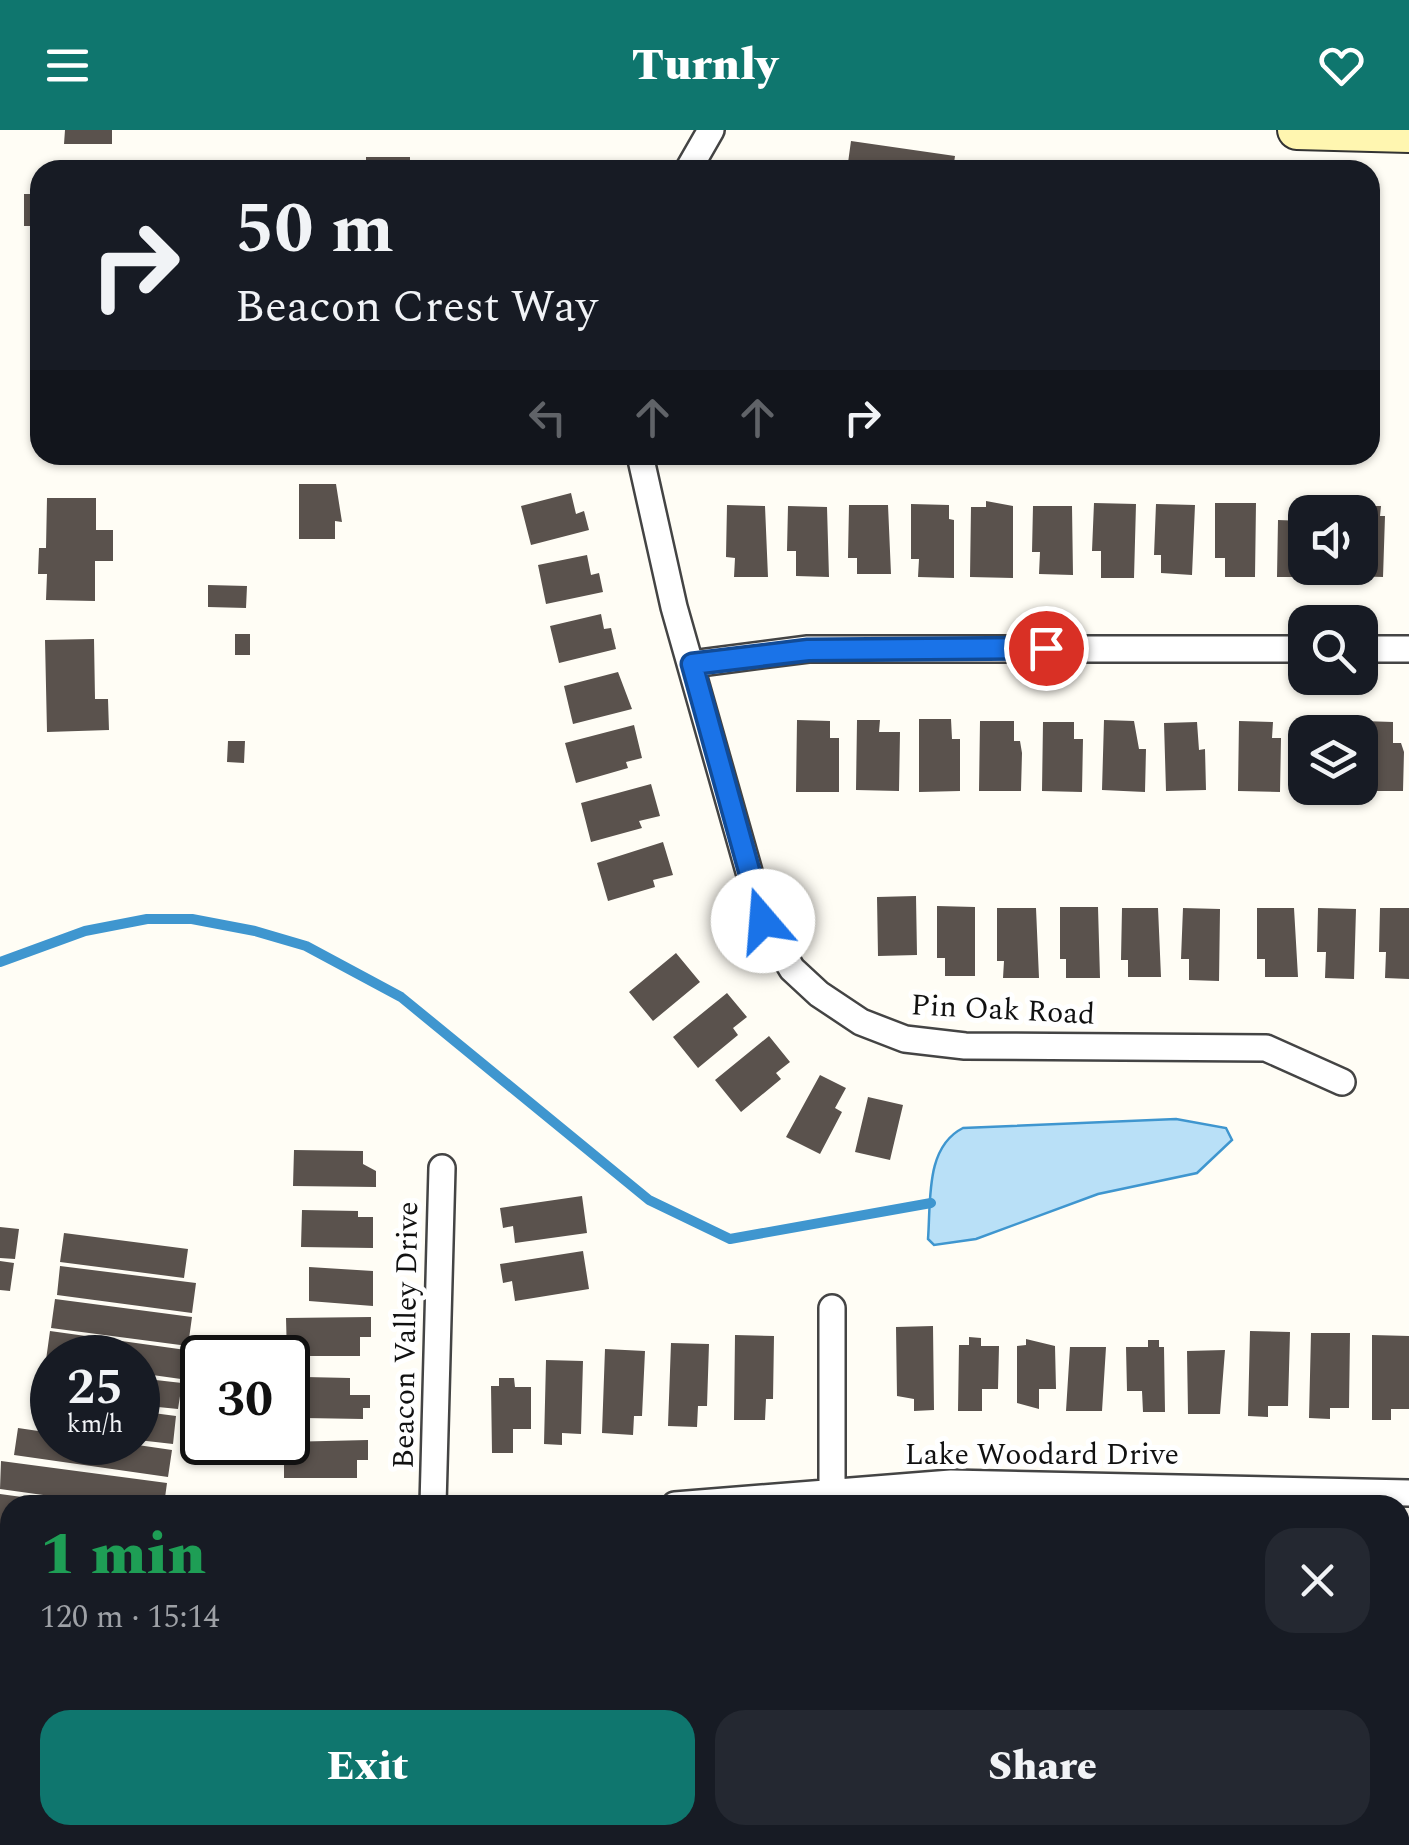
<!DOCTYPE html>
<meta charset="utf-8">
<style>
:root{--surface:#171b24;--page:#242831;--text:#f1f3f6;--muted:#9ea1a6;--accent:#0f766e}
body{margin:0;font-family:Spectral,serif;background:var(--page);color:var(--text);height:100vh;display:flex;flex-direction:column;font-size:38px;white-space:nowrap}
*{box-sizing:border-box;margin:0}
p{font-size:32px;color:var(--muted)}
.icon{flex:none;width:55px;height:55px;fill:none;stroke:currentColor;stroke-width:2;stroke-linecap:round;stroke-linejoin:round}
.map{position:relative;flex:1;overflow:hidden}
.drawer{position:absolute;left:0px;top:1365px;width:1410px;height:350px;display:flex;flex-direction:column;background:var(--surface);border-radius:30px 30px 0 0;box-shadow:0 2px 8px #0004}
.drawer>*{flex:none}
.top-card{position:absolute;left:30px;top:30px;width:1350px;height:305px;border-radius:30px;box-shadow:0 2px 8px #0004;background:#171b24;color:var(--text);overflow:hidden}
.fabs{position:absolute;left:1288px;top:365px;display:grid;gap:20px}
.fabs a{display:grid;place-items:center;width:90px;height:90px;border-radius:20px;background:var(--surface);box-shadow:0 2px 8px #0004;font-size:50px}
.speed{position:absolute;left:30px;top:1205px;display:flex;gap:20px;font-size:50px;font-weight:700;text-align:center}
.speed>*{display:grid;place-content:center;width:130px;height:130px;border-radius:50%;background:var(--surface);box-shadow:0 2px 8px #0004;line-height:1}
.speed small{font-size:25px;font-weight:400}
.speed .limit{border:5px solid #111;border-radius:15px;background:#fff;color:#111}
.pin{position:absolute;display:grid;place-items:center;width:85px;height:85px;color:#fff;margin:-42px;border:5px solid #fff;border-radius:50%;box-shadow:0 2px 10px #0007}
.me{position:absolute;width:110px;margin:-55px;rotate:342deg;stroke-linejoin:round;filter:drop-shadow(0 0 8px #0008)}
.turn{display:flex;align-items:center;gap:35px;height:210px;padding:0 40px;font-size:45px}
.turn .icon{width:130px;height:130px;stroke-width:2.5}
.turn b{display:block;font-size:70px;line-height:85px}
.lanes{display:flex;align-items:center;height:95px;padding:0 40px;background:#0003;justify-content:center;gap:50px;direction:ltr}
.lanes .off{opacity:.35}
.round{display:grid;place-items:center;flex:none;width:105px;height:105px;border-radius:30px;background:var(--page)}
.summary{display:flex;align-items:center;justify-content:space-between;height:170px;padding:0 40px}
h1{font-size:60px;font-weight:800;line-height:75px;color:#1e9e55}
.action{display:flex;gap:20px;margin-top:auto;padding:20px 40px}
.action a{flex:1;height:115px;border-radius:30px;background:var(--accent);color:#fff;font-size:40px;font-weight:800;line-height:115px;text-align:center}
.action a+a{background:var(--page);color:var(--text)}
header{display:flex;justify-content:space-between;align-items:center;height:130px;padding:0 40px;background:var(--accent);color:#fff;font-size:45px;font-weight:800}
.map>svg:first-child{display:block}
.water{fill:#b9e0f7;stroke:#3f96cf;stroke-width:2.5}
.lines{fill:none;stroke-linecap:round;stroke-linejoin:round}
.stream{stroke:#3f96cf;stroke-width:10}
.building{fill:#5a524d}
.street-casing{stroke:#444;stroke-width:30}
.secondary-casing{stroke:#333;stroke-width:42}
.street{stroke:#fff;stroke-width:25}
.secondary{stroke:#fff6b0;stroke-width:38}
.route-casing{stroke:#114b97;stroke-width:25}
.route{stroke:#1a73e8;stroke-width:18}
.labels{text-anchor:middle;stroke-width:10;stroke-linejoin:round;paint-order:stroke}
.street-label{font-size:30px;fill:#111;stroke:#fff}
</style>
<header><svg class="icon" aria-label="menu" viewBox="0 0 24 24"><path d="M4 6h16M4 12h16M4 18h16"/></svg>Turnly<svg class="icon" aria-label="heart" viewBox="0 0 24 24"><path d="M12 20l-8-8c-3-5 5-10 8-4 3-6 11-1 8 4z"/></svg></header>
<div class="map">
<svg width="1409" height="1715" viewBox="0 0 1409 1715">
<rect width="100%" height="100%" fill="#fffdf5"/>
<path class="water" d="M1176,989L1226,998L1232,1010L1197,1043L1098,1064L976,1109L934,1115L928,1109C931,1071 925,1017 963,998Z"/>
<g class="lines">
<path class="stream" d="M0,832L85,801L147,789H192L255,801L306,816L401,867L649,1070L730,1109L931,1073"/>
</g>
<path class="building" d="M65,0H112V14H64Z
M851,11L955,26L953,40H847Z
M366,27H410V40H366Z
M24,64H40V96H24Z
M299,354H336L342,392L335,391V409H299Z
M571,363L576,384L584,381L589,400L531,415L521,376Z
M47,368H96V400H113V431H95V471L46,470L47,444H38L39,418H46Z
M986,371L1013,376V448L970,447L971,377H986Z
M1094,373L1136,374L1134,448H1101V421H1092Z
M1215,373H1256L1255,447H1225V428H1215Z
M911,374L949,375V389L954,390V448L918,447L919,429H911Z
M1156,374L1195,375L1192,445L1161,443V425H1154Z
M727,375L765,376L768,447H734L735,428L726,427Z
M849,375H888L891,444H857V428H848Z
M788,376L827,377L829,447L796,446V421H787Z
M1033,376H1072L1073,445L1039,444L1040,422H1032Z
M1362,376H1381L1380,386H1385L1383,447L1348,446V438H1360Z
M1278,390L1305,391V438H1313L1312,447H1277Z
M587,425L591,445L599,443L603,462L546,474L538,435Z
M208,455L247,456L246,478L208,477Z
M601,484L604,499L611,498L616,519L559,533L550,496Z
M235,504H250V525H235Z
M94,509L95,569H108L109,600L47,602L45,510Z
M618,542L632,579L573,594L564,556Z
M919,589H951L952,609H960V661L919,662Z
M797,590L830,591V608H839V662H796Z
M857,590H880L879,602H900L899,661L856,660Z
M1104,590L1134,591L1139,619H1146L1145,662L1102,660Z
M980,591H1014V611H1020L1022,623L1021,661H979Z
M1239,591L1273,592L1272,608H1281L1280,662L1238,661Z
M1363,591L1393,592V613H1401L1404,622L1403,661H1362Z
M1043,592H1074V609H1083L1082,662L1042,661Z
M1197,592L1199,620L1205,619L1206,660L1166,661L1164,593Z
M1300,592H1333V602H1305V658H1344V662H1301Z
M634,595L642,628L626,632L628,638L576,653L565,613Z
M228,611H245L244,633L227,632Z
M651,654L660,686L639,691L642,698L591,712L581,673Z
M663,712L673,745L653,750L655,757L608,771L597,733Z
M916,766L917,825L878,826L877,767Z
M937,776L975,777V846H945V828H937Z
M1060,777H1098L1100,848H1066V829H1060Z
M997,778H1036L1039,848H1003L1004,831H997Z
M1122,778H1158L1161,847H1128V830H1121Z
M1183,778L1220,779L1219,851L1189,850V829H1181Z
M1257,778H1294L1298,847H1265V829H1257Z
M1318,778L1356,779L1354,849L1325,848L1326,822H1317Z
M1380,778H1409V849L1385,848L1386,822H1379Z
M676,823L700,852L653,891L629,862Z
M727,863L747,887L733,898L738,905L698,938L673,907Z
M769,906L790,932L776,943L781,949L741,982L715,950Z
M820,945L846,958L835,978L842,982L820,1024L786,1007Z
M868,967L903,975L890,1030L855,1022Z
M294,1020L363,1021V1034L376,1041V1057L293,1056Z
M582,1066L587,1103L515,1113L513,1096L503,1098L500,1078Z
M302,1080L358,1081V1087H373V1118L301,1117Z
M0,1097L19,1099L15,1129L0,1128Z
M64,1103L188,1119L184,1148L60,1132Z
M583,1121L589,1159L515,1171L512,1151L503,1153L500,1134Z
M0,1131L14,1133L10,1161L0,1160Z
M60,1136L196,1153L192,1183L57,1165Z
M309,1137L373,1141V1176L309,1171Z
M55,1169L192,1187L188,1216L51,1198Z
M371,1187V1207H360V1226H287L286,1188Z
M933,1196L934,1280L914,1281V1269L897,1266L896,1197Z
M50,1201L186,1220L181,1249L138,1243V1228L46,1230Z
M1250,1201L1290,1202L1288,1276H1268V1287L1248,1286Z
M1311,1203H1350L1349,1278H1330V1289L1309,1288Z
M735,1205L774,1206L773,1269H766L765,1290H734Z
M1372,1205L1409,1206V1279H1391V1290H1372Z
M969,1207L981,1208V1216H999L998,1259H982V1281H958L959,1215H969Z
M1026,1209L1055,1216L1056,1259H1039V1279L1017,1273V1216L1026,1215Z
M1148,1210H1159V1217H1164L1165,1282H1143L1142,1261H1127L1126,1217H1148Z
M671,1213L709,1214L707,1276H698L697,1297L668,1296Z
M1070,1217H1106L1102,1281H1066Z
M605,1219L645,1221L642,1286H634L633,1305L602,1303Z
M1225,1220L1220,1284H1188L1187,1221Z
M546,1230L583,1231L581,1304L562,1303V1315L544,1314Z
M45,1235L52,1236V1265L41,1264Z
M305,1247L350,1248V1265H370V1278H363V1289L304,1288V1275H297V1264H305Z
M138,1248L182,1253L178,1279L138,1275Z
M499,1248H514L515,1257H531V1299H513V1323H492L491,1256H499Z
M39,1268L52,1270V1299L36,1297Z
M138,1281L176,1286L173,1314L138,1310Z
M18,1298L52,1303V1312H117L172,1320L168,1347L14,1325Z
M368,1310V1330H357V1348H284V1312Z
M1,1331L167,1353L164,1375H115L0,1359Z
M0,1364L66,1373V1375H10V1397L0,1396Z
M0,1398L10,1399V1429L0,1428Z
M0,1431L10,1432V1463L0,1462Z
M1400,1447H1409V1502H1400Z
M0,1463L10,1465V1496L0,1495Z
M0,1569L10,1584V1634L0,1620Z
M0,1630L10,1645V1692L0,1678Z
M1400,1647L1409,1648V1701L1404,1700L1402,1715H1377L1378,1705H1400Z
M0,1688L10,1705L19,1715H0Z
M19,1705H50L56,1715H26Z
M490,1705H550V1715H490Z
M627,1705H657V1715H628Z
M702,1705H731L733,1713L703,1715Z"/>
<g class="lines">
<g class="street-casing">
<path id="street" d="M688,40L711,0
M640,325L674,477L763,791L792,839L819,864L861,892L905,909L965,916L1266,918L1342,952
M1360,519H1409
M692,534L808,519H1305
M832,1178V1359
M433,1375L442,1038
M675,1375L951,1353L1409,1363
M422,1715L423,1705"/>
</g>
<g class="secondary-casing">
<path id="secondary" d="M1297,0L1409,3"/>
</g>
<use href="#street" class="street"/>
<use href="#secondary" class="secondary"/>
</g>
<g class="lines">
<g class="route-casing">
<path id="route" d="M763,791L692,534L808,520L1046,518"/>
</g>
<use href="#route" class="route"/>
</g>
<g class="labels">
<g class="street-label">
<text transform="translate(1003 879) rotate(3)" y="10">Pin Oak Road</text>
<text transform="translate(405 1205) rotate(-89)" y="10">Beacon Valley Drive</text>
<text x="1042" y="1334">Lake Woodard Drive</text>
</g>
</g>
</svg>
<div class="fabs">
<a><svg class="icon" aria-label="sound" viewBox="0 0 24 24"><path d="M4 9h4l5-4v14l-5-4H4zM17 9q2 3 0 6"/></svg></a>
<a><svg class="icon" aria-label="search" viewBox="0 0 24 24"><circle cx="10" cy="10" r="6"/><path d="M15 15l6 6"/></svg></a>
<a><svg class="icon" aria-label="layers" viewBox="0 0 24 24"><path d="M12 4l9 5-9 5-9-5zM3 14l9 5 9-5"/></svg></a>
</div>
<div class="speed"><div>25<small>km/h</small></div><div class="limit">30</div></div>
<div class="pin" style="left:1046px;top:518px;background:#d93025"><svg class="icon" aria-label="arrive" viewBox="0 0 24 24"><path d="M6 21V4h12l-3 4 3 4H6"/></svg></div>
<svg class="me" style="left:763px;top:791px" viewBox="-20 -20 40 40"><circle r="19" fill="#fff"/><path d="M0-13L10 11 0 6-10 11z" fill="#1a73e8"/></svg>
<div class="top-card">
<div class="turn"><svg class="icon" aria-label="right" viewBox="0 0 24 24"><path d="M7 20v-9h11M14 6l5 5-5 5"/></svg><div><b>50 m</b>Beacon Crest Way</div></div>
<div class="lanes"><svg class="icon off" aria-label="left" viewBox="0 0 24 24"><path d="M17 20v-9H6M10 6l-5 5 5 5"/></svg><svg class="icon off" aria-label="ahead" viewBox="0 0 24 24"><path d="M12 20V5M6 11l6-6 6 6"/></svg><svg class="icon off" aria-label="ahead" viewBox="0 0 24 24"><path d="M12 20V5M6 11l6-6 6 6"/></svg><svg class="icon" aria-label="right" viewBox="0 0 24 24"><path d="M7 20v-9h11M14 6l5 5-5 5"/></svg></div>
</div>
<section class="drawer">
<div class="summary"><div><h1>1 min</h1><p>120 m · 15:14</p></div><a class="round"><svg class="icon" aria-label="close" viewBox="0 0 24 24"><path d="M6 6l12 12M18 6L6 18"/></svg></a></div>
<div class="action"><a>Exit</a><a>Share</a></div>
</section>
</div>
